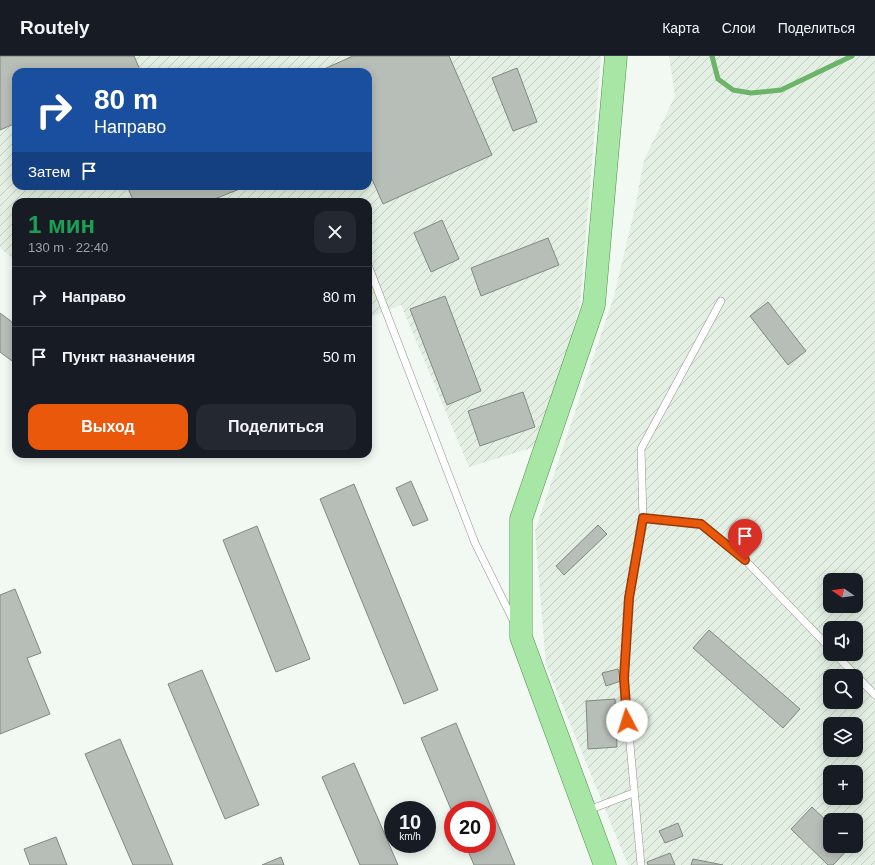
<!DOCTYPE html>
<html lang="ru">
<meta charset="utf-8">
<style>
:root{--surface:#171b24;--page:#242831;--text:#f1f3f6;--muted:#9ea1a6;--line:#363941;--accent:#ea580c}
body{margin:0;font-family:Arial,sans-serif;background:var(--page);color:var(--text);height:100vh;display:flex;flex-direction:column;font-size:15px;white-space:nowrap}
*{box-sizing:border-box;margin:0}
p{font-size:13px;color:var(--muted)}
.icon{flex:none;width:22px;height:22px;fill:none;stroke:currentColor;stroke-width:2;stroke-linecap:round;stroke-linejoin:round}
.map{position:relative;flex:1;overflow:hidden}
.side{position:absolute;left:12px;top:142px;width:360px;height:260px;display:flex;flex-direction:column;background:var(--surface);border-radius:12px;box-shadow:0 2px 10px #0003}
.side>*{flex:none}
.guide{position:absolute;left:12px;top:12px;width:360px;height:122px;border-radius:12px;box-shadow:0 2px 10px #0003;background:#1a4fa0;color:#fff;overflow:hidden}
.needle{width:26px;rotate:283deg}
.fabs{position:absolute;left:823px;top:517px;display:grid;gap:8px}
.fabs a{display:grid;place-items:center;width:40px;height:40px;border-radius:8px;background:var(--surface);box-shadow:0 2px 10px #0003;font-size:20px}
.speed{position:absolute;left:384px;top:745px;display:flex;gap:8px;font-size:20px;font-weight:700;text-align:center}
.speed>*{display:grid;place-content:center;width:52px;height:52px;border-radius:50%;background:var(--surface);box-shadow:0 2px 10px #0003;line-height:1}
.speed small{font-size:10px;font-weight:400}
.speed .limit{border:6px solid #d22;background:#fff;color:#111}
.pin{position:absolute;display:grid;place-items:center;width:34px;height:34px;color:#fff;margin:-41px -17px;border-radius:50% 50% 50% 0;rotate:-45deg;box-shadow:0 0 4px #0007}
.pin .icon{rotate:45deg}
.me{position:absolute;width:44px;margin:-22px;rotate:355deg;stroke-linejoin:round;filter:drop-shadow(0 0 3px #0008)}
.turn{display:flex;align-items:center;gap:14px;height:84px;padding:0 16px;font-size:18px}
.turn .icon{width:52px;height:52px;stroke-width:2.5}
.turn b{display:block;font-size:28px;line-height:34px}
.then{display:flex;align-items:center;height:38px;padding:0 16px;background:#0003;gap:8px;font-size:15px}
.round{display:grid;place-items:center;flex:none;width:42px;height:42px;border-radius:12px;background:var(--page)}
.overview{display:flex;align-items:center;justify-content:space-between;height:68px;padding:0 16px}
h1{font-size:24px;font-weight:800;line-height:30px;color:#1e9e55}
.primary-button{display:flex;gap:8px;margin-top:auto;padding:8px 16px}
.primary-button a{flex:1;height:46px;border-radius:12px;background:var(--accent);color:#fff;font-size:16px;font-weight:800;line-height:46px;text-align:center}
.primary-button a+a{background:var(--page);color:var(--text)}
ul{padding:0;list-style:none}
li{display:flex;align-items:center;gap:12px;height:60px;padding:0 16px;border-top:1px solid var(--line)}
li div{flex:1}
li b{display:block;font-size:15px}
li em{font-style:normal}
header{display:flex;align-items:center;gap:24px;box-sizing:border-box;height:56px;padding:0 20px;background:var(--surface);border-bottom:1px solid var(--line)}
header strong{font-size:19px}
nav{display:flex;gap:22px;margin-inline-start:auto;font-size:14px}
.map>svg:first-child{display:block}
.industrial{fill:url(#industrial-furrows);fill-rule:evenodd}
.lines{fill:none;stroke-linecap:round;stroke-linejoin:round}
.stream{stroke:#6cb469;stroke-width:5}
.building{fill:#b7bdb7;stroke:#828882}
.lane-casing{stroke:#8d928d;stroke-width:8}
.primary-casing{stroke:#4d914b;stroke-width:23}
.lane{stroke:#fff;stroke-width:7}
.primary{stroke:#a8e6a6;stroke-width:22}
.route-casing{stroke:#983908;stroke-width:10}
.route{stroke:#ea580c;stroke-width:7}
</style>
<header>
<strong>Routely</strong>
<nav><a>Карта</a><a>Слои</a><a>Поделиться</a></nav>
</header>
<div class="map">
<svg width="875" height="809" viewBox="0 0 875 809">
<defs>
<pattern id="industrial-furrows" width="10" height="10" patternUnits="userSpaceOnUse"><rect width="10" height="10" fill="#e4efe3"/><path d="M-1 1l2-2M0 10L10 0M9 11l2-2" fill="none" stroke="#c3ccc2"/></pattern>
</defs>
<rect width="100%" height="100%" fill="#f2f8f2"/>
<path class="industrial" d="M0,0H601L580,248L541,389L469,411L401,249L368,262V146H16V205L0,192ZM16,16H368V130H16Z
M669,0H875V809H628L546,609L535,475L614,240L635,152L644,104L675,40ZM830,524H856V550H830ZM830,572H856V598H830ZM830,620H856V646H830ZM830,668H856V694H830ZM830,716H856V742H830ZM830,764H856V790H830Z"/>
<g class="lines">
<path class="stream" d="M712,0L718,23L733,34L751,37L781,34L852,0"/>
</g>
<path class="building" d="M0,0H134L140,14L135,16H16V67L0,74Z
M353,0H449L492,99L383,148L368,114V16H325L324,13Z
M517,12L537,66L513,75L492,22Z
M127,130H247L207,146H134Z
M442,164L459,203L431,216L414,177Z
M548,182L559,209L481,240L471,212Z
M445,240L481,335L447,349L410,253Z
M768,246L806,295L788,309L750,260Z
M0,257L16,269V308L0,296Z
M523,336L535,371L480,390L468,355Z
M411,425L428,464L413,470L396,432Z
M354,428L438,634L404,648L320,443Z
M598,469L607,478L564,519L556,510Z
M257,470L310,603L276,616L223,484Z
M15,533L41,597L27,602L50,658L0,678V539Z
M709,574L800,653L783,672L693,592Z
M618,613L621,625L606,630L602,617Z
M202,614L259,749L225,763L168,628Z
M615,643L617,691L588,693L586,645Z
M456,667L515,809H474L465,788H487V754H453V758L421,682Z
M120,683L173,809H133L85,698Z
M354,707L398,809H360L322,721Z
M812,751L830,768V790H851L833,809H828L791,773Z
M678,767L683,780L665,787L659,775Z
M56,781L67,809H30L24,793Z
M670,797L675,809H648L647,806Z
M281,801L284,809H262Z
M693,803L723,809H691Z"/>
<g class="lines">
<g class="lane-casing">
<path id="lane" d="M368,209L475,487L514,566
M643,462L701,468L745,504L830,592
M835,598L875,639
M586,755L633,737
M641,809L624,622L629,541L643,462L641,393L721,245"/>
</g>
<g class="primary-casing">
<path id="primary" d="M605,809L521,581V463L594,249L616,0"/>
</g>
<use href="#lane" class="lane"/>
<use href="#primary" class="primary"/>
</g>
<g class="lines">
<g class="route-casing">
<path id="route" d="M627,665L624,622L629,542L643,462L701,468L745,504"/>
</g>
<use href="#route" class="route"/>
</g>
</svg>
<div class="fabs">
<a><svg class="needle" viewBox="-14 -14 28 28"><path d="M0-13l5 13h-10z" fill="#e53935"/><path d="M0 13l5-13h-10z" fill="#9ea1a6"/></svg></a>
<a><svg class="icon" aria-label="sound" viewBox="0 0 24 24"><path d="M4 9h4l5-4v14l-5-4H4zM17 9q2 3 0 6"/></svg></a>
<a><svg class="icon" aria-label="search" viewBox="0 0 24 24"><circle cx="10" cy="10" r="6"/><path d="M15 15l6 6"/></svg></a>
<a><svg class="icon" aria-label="layers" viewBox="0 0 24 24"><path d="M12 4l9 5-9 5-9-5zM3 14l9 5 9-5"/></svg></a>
<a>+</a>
<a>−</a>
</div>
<div class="speed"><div>10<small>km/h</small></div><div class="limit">20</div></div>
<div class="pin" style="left:745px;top:504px;background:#d93025"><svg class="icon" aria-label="arrive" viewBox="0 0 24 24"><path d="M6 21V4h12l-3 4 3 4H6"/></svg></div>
<svg class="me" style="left:627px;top:665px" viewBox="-20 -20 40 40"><circle r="19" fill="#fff"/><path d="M0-13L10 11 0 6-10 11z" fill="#ea580c"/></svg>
<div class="guide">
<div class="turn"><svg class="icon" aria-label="right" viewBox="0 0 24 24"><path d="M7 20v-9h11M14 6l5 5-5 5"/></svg><div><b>80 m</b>Направо</div></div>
<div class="then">Затем<svg class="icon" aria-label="arrive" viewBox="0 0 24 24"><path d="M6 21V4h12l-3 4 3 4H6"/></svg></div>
</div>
<section class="side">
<div class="overview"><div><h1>1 мин</h1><p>130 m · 22:40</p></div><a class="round"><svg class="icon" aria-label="close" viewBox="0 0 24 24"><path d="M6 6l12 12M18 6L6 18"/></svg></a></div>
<ul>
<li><svg class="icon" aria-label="right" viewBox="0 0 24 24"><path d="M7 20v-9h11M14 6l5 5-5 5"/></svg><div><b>Направо</b></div><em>80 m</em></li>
<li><svg class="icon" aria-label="arrive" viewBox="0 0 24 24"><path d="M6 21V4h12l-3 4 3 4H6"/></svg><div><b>Пункт назначения</b></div><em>50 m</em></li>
</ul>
<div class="primary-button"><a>Выход</a><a>Поделиться</a></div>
</section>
</div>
